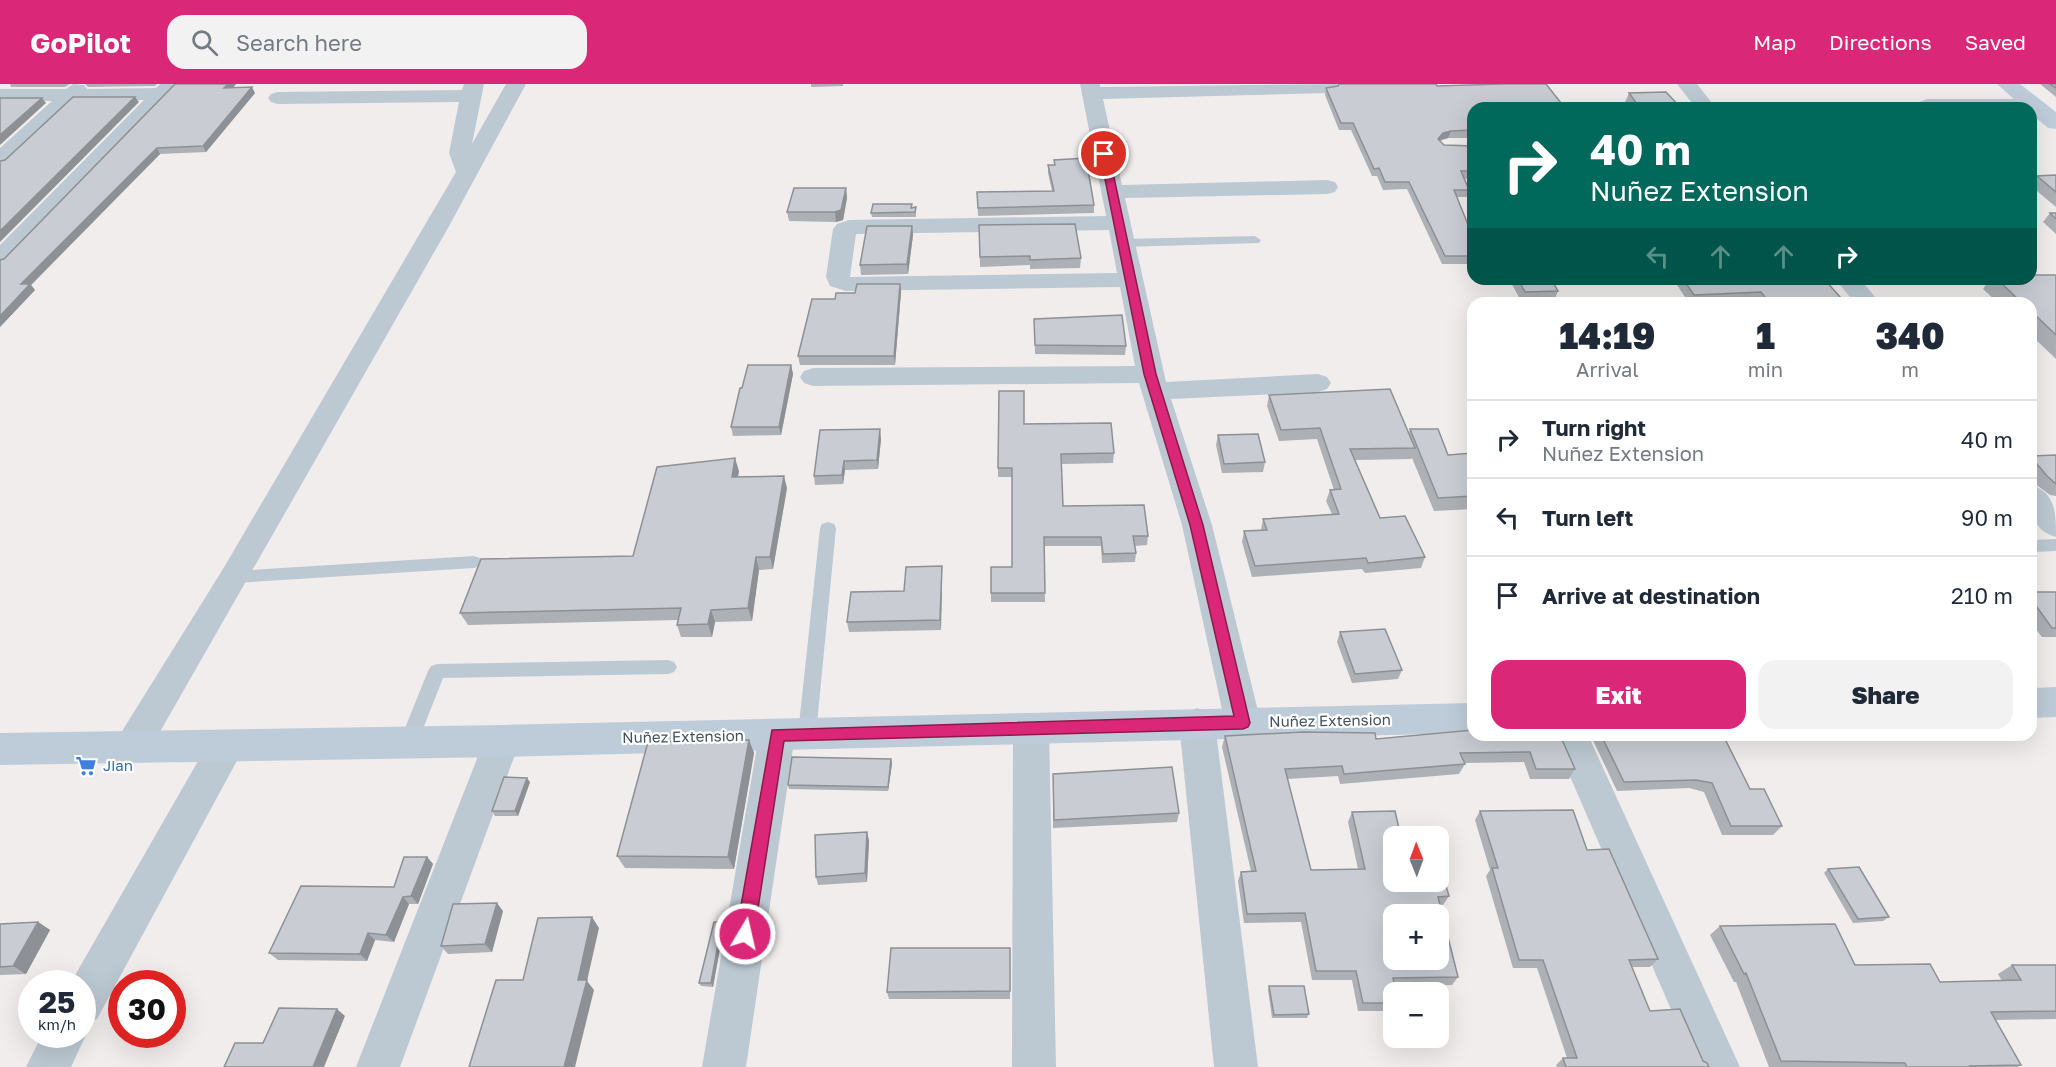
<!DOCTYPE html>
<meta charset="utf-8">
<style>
:root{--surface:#fff;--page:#f2f2f3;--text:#1f2937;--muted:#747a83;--line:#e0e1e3;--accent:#db2777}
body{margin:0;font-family:"Golos Text",sans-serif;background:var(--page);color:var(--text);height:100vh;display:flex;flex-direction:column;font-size:22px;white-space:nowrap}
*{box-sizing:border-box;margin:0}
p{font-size:20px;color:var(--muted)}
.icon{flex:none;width:33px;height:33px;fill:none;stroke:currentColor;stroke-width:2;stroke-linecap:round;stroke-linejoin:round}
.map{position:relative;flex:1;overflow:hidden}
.drawer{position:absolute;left:1467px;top:213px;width:570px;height:444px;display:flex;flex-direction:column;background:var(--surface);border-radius:18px;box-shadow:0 6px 24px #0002}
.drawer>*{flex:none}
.hud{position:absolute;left:1467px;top:18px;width:570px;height:183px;border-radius:18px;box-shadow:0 6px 24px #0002;background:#00695c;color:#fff;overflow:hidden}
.needle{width:39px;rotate:359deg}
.buttons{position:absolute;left:1383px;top:742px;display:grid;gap:12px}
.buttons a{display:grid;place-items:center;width:66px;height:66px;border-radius:12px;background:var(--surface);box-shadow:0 6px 24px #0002;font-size:30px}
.speed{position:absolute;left:18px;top:886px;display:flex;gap:12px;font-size:30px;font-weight:700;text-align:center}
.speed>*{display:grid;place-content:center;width:78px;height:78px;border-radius:50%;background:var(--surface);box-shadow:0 6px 24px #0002;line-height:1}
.speed small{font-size:15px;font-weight:400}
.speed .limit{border:9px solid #d22;background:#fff;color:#111}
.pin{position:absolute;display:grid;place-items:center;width:51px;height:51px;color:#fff;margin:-26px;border:3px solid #fff;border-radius:50%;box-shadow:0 2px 6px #0007}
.me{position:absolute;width:66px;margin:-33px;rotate:9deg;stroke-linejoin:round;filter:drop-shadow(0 0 4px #0008)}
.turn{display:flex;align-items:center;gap:21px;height:126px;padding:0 24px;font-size:27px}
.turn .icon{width:78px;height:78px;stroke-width:2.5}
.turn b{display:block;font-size:42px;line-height:51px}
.lanes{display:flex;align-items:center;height:57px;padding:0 24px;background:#0003;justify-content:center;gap:30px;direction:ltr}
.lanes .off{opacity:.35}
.eta{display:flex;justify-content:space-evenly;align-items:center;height:102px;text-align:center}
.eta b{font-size:36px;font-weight:800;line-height:42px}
.action{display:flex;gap:12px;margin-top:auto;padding:12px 24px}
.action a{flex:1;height:69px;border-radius:18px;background:var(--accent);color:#fff;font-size:24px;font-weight:800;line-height:69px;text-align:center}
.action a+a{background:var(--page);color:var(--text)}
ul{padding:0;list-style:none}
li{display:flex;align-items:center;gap:18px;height:78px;padding:0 24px;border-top:2px solid var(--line)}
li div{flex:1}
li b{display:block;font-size:22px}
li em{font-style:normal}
header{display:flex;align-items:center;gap:36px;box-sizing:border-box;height:84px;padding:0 30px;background:var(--accent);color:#fff}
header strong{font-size:28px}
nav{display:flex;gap:33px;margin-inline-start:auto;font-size:21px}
.search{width:420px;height:54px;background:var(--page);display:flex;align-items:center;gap:15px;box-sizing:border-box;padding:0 21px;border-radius:18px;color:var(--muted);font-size:22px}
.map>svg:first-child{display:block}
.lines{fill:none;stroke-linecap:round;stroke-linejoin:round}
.lane{fill:#bcc9d2;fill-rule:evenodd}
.street{fill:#bcc9d2;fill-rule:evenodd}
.secondary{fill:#beccd9;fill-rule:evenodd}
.wall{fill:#adb0b5}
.shaded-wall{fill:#8d9094}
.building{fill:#c9cdd3;stroke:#8d9094;stroke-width:1.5;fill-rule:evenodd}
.route{fill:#db2777;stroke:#8e194d;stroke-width:1.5}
.labels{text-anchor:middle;stroke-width:4.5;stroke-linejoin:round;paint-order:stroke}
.street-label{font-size:15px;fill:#44525d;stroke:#fff}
.shop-label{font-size:15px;fill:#366cbe;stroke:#fff;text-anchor:start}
</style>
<header>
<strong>GoPilot</strong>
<div class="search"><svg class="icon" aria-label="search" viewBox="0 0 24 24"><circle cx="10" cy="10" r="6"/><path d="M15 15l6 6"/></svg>Search here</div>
<nav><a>Map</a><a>Directions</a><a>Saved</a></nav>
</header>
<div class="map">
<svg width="2056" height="983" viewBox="0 0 2056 983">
<rect width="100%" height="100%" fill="#f1eded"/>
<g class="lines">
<path class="lane" d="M1927,15H2030L2035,18L2030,21H1928L1919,24H1904Z
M1255,152L1261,156L1259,159L1124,163L1118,159L1124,155Z
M828,438L834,440L836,444L816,650L814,656L807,658L800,656L798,650L820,444L822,440Z
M2056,455V467L2031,468V456Z
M474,472L480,474L482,478L480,482L474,484L234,499L228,497L226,493L228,489L234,487Z
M668,576L674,578L677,583L674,588L668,590L443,594L415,665L408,667L401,665L399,659L428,587L431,582L437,580Z"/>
<path class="street" d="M73,0L84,1L87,5L156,4L160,0H181L8,179L0,181V161L144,16H76L8,80L0,81V64L52,17H0V5H66Z
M464,0H484L472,60L506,0H526L448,144L145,674L132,678L119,674L114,663L119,652L223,485L456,88L449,69L459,18L278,20L271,18L268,14L271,10L278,8L462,6Z
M1080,0H1100V3L1337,0L1339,3L1336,7L1329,9L1103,15L1122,101L1327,96L1335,98L1338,103L1335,108L1327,110L1125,114L1166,298L1318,290L1327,293L1331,299L1327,305L1318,308L1171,315L1212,441L1261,639L1255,649L1243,654L1231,649L1225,639L1182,441L1139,299L813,302L804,299L800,293L804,287L813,284L1135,282L1120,203L846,207L830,202L826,193L833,145L837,140L849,136L1106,132ZM1109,146L1117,189L850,193L856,150Z
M1677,0H1697L1716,24H1696Z
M1835,195H1860L1880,219H1855Z
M2031,401C2056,409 2056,429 2056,453C2029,445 2031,424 2031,401Z
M1197,624L1209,629L1215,639L1258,983H1214L1179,639L1185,629Z
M1031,631L1043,635L1049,646L1056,983H1012L1013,646L1019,635Z
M777,636L790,640L795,651L746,983H702L759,651L764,640Z
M502,642L515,646L520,657L400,983H356L484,657L489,646Z
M226,647L239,651L244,662L239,673L97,935L82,941V900H70L213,651Z
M1552,651H1588L1740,983H1696Z
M82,942L86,951L71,983H26L42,951H82Z"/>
<path class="secondary" d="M1997,0H2020L2056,28V45L2048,44L2031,30V24H2024Z
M2056,603V633L2031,634V604Z
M1473,619V649L502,673L0,681V649L502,641Z"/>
</g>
<path class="wall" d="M10,0H70L65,3H11Z
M85,0H157L155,2L88,3Z
M175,0H236L233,4L255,9L206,68L160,70L31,201L35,206L0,243V176L4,175Z
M811,0H843V2L811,3Z
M2040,0H2056V13Z
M1437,2L1473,24V54H1448L1440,57L1444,61L1473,62V94L1464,95L1469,106L1467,113H1457L1473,153V180H1442L1407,105L1383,106L1377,92H1372L1351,46H1339L1325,11L1326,4Z
M1629,9L1681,24H1630L1625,18Z
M1054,76L1094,121V129L978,132L977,108L1052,107L1048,89V81H1054Z
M2056,91V123L2031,102V100L2037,92Z
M846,104L847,114L843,136L836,138L789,137L787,128Z
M912,120V124L916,123V133H872L871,129Z
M2050,129H2056V150L2043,138Z
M979,141L1081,174L1080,184L1030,185V181L980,183Z
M912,142L913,151L908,190L861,191L860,181Z
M2056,191V275L2031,251V219H1998L1983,205L1990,195H2031Z
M1509,195H1551L1558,207L1554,217H1521Z
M1673,195H1824L1841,214L1838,219H1758L1756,217L1689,219Z
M900,200L901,208L895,281H800L798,272L835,215Z
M1034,235L1126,262L1125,271L1035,270Z
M791,281L793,290L781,351L733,352L731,343L742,304Z
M1269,311L1409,349L1410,345L1448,371L1473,369V425L1434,427L1412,374L1411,375L1355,376L1380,434L1425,473L1421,484L1365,489L1362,485L1252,493L1242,458L1244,447L1261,446L1263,435L1332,430L1326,417L1330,406H1334L1317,355L1279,357L1267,322Z
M1024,340L1114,369L1113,379L1061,380L1063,422L1148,452L1147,461L1135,462L1136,469L1135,478L1102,479L1101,462H1044L1045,518H991V509L1012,483V393H998V384Z
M1218,351L1265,378L1263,388L1222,389L1216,361Z
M881,355L878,385L845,386L843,400L815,401L814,392Z
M2056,371V412L2050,411L2038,402L2031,393V372Z
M739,387L738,393L787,404L773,485L759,486L752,537L715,538L712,553H681L677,541L678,536L468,541L460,529L633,472Z
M942,492L941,546L849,548L847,538L904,507Z
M2031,508H2056V553H2042L2031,539Z
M1340,548L1402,586L1398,595L1352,599L1337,558Z
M1560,651L1575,685L1569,695H1530L1524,678L1464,679L1465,680L1459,690L1340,700L1338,692L1287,695L1311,786L1358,785L1348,738L1352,728L1394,753L1449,812L1443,821H1440L1458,893L1452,901L1395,902L1394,909L1393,927H1358L1352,896H1312L1301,838L1244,839L1238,797L1241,788L1251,787L1222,663L1225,652L1376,655Z
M1591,651H1601L1750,705L1782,742L1773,751H1722L1704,708L1689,704L1617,707L1591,652Z
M749,656L754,669L734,785L625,784L617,772Z
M891,675L892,680L888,707L789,705L788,701Z
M1053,690L1179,729L1177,738L1053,744Z
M530,698L518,732H495L492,727Z
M1480,727L1587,766L1658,875L1650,883H1632L1650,927L1709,983H1557L1556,981L1563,974H1567L1537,884H1513L1486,792L1490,786L1475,736Z
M867,748L869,757L867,798L818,801L816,793Z
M427,773L433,780L418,820H409L394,858L375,856L367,877L278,876L269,869L394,803Z
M1828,785L1889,833L1883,837L1853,839L1824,789Z
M503,827L492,868L448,870L441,862Z
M38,838L50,846L26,890L0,891V840Z
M724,842L713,903L701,902L699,899Z
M1720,842L1855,881L1940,898L2002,897L1998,890L2012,881H2056V935L1995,936L2021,981L2017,983H1769L1736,898H1734L1710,851Z
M1010,864V915H889L887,908Z
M1269,902L1309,930L1307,934H1272L1268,906Z"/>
<path class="shaded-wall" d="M228,0H236L227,10L224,4Z
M252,3L255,9L206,68L203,62Z
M135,13L139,18L0,158V147Z
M42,14L46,19L0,61V51Z
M1451,47L1448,54L1440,56L1436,62L1438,55L1443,49Z
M157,64L160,70L31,201L35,206L0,243V232L21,200Z
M846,104L847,114L843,136L836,138L835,128Z
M912,142L913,151L908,190L907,180Z
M900,200L901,208L895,281L894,272Z
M791,281L793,290L781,351L779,343Z
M880,345L881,355L878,385L877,376Z
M735,374L739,387L735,406L732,393Z
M844,377L845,386L843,400L842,391Z
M784,392L787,404L773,485L770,473Z
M756,473L759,486L752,537L748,524Z
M942,482V492L941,546L940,536Z
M711,526L715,538L712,553L708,540Z
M749,656L754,669L734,785L728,773Z
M891,675L892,680L888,707V703Z
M527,694L530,698L518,732L515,727Z
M867,748L869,757L867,798L865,789Z
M427,773L433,780L418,820L411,812Z
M403,813L409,820L394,858L386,851Z
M497,819L503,827L492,868L485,860Z
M592,833L599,844L587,897L594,906L575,983H564L578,896Z
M38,838L50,846L26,890L13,882Z
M722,838L724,842L713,903L711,899Z
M368,849L375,856L367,877L360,870Z
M337,925L345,932L324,983H313Z"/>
<path class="building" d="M175,0H228L224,4L252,3L203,62L157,64L21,200H30L0,232V176L4,175Z
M1339,0H1436L1437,2L1502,0H1546L1565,24H1473V46L1451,47L1443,49L1438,55L1444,61L1473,62V87H1461L1469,106H1454L1473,153V172H1445L1409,98H1385L1379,84L1374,85L1353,39H1341L1326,4L1338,2Z
M2050,0H2056V4Z
M1666,8L1681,24H1640L1629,9Z
M73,13H135L0,147V77L5,76Z
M0,14H42L0,51Z
M1086,74L1094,121L978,124L977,108L1054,107L1048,81H1055L1054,76Z
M2056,91V108L2037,92Z
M794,104H846L841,126L835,128H787Z
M873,120H912L911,124L916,123L915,128L871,129Z
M2050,129H2056V135Z
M1075,140L1081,174L1030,176V172L980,173L979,141Z
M867,142H912L907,180L860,181Z
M2031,191H2056V251L2031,227V219H2022L1997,195H2031Z
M1518,195H1551L1558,207L1525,208Z
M1683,195H1824L1841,214L1768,217L1761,208L1694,211Z
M857,200H900L894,272H798L812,215H835L836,209H855Z
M1122,231L1126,262L1035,261L1034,235Z
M748,281H791L779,343H731L740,304H742Z
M1390,305L1415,364L1350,365L1380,434L1405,432L1425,473L1368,479L1366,474L1255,482L1244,447L1267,446L1263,435L1339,430L1330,406L1341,405L1320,344L1281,346L1269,311Z
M999,307H1024V340L1111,339L1114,369L1061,370L1063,422L1144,421L1148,452H1133L1136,469L1103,470L1101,453H1044L1045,509H991V483H1012V384H998Z
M880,345L877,376L844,377L842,391L814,392L820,346Z
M1410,345H1438L1448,371L1473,369V412L1438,414Z
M1258,350L1265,378L1224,380L1218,351Z
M2056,371V400L2047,392L2031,373V372Z
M735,374L732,393L784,392L770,473H756L748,524L711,526L708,540L677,541L681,524L460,529L481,475L633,472L657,383Z
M942,482L940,536L847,538L851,508L904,507L906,483Z
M2031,508H2056V544H2052L2031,515Z
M1385,545L1402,586L1355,590L1340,548Z
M1473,646V651H1560L1575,685H1536L1530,668L1460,669L1465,680L1344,690L1342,682L1285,685L1311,786L1365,785L1352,728L1395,727L1401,753H1394V798H1438V774L1449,812L1438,813L1458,893L1393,894L1396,909H1394V919H1363L1356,887H1316L1305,829L1247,830L1241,788L1256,787L1225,652L1303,648L1375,649L1376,655ZM1394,831H1438V876H1394Z
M1601,651H1723L1750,705H1764L1782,742H1731L1712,699L1696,696L1624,698Z
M749,656L728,773L617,772L648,658Z
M792,673L891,675L888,703L788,701Z
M1172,683L1179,729L1054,736L1053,690Z
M504,693L527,694L515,727H492Z
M1573,726L1587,766L1609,765L1658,875L1629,876L1650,927L1680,925L1703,977L1707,979L1709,983H1566L1563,974H1577L1543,876H1519L1492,784H1498L1480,727Z
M867,748L865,789L816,793L815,751Z
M404,773H427L411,812L403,813L386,851L368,849L360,870L269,869L301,802L394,803Z
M1859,783L1889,833L1858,835L1828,785Z
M497,819L485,860L441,862L453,820Z
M592,833L578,896H587L564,983H469L496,896H523L538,834Z
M38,838L13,882L0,883V840Z
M714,838H722L711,899H699Z
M1835,840L1855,881L1930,880L1940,898L2021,896L2012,881H2056V927L1991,928L2021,981L1970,982L1971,983H1907L1905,979L1781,977L1746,889L1744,890L1720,842Z
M891,864H1010V907L887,908Z
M1269,902H1304L1309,930L1274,931Z
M279,924L337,925L313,983H224L235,959H263Z"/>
<path class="route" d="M1104,67L1109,70L1156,290L1203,441L1250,639L1248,643L1243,645L784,657L754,850L751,856L745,858L739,856L736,850L772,646L1234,632L1190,441L1144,290L1100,70Z"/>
<defs>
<g id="supermarket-bare" transform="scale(1.62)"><path d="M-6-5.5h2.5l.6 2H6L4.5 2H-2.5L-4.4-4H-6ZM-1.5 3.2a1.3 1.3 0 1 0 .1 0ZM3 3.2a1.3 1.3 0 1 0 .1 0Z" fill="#3f7fe0" stroke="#fff" stroke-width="2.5" paint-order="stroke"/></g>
</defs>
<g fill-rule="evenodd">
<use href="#supermarket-bare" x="86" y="682"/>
</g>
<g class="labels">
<g class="street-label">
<text transform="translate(1330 637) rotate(-1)" y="5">Nuñez Extension</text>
<text transform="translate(683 653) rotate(-1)" y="5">Nuñez Extension</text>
</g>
<g class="shop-label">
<text x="103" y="687">Jian</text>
</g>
</g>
</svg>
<div class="buttons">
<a><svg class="needle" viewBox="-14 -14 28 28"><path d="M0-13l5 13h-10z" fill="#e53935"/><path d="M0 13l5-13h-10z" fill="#747a83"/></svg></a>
<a>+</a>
<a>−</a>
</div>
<div class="speed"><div>25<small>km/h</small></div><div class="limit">30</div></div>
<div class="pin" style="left:1104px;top:70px;background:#d93025"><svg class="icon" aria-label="arrive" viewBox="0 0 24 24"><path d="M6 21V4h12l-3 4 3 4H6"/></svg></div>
<svg class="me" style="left:745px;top:850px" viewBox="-20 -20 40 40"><circle r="17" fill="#db2777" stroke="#fff" stroke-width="3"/><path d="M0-11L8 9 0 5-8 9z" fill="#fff"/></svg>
<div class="hud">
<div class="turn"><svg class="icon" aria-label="right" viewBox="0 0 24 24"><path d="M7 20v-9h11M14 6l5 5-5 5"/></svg><div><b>40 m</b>Nuñez Extension</div></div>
<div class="lanes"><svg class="icon off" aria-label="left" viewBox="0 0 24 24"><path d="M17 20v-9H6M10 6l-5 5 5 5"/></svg><svg class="icon off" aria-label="ahead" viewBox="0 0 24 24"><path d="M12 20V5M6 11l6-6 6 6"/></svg><svg class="icon off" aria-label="ahead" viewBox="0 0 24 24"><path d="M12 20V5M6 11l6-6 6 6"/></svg><svg class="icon" aria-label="right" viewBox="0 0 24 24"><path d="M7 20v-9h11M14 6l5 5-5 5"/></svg></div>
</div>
<section class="drawer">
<div class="eta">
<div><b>14:19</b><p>Arrival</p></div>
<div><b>1</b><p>min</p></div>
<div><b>340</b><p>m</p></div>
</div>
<ul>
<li><svg class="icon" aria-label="right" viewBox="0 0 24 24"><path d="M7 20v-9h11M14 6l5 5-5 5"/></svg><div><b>Turn right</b><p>Nuñez Extension</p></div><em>40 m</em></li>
<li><svg class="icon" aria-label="left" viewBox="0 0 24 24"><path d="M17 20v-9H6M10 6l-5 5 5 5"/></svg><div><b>Turn left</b></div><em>90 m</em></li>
<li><svg class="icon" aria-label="arrive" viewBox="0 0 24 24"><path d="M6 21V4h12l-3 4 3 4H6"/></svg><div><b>Arrive at destination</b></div><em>210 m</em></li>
</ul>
<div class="action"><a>Exit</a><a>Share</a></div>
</section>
</div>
